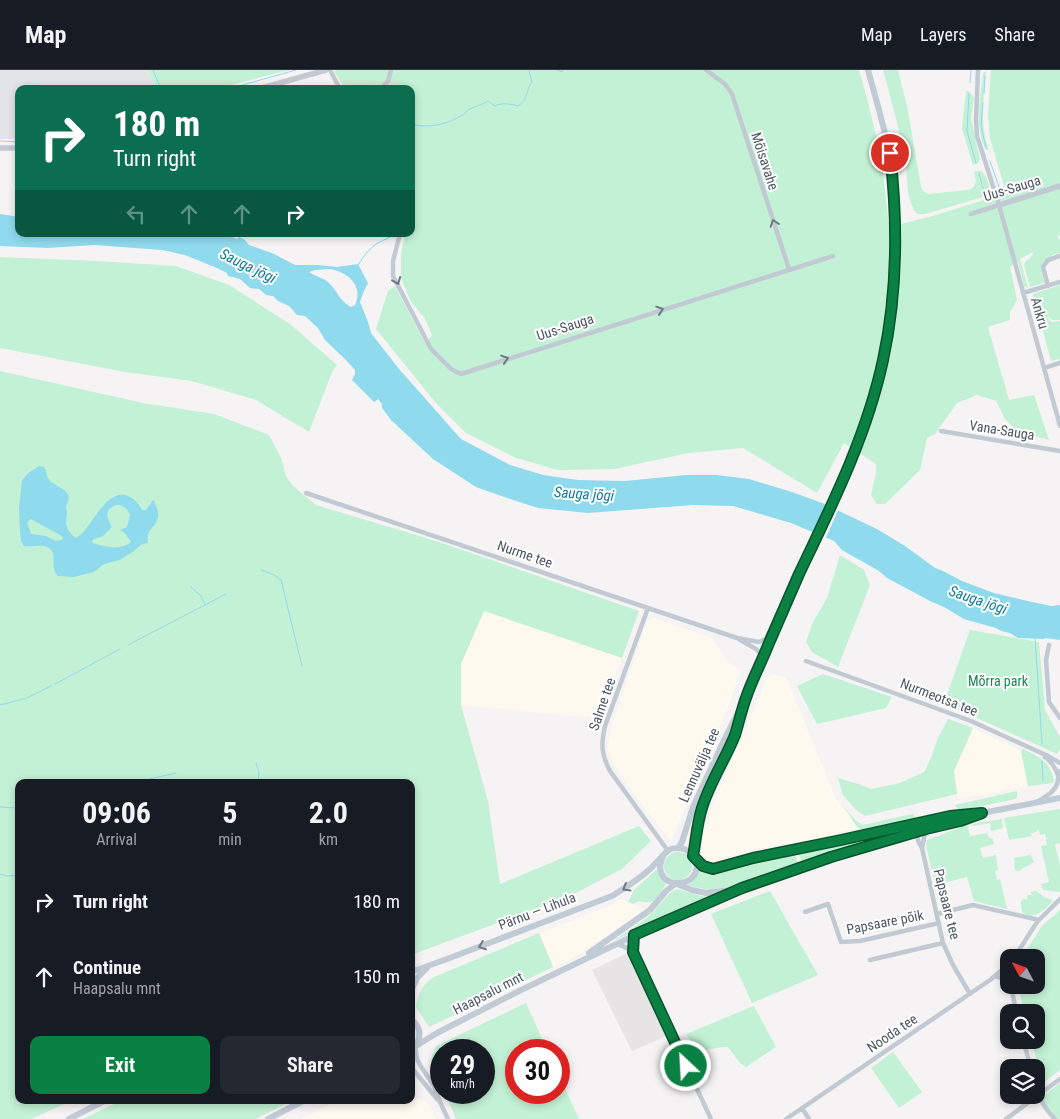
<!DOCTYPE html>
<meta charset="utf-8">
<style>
:root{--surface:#171b24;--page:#242831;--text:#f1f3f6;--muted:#9ea1a6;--line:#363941;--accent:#0b8043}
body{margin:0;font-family:"Roboto Condensed",sans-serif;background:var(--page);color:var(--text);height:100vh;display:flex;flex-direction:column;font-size:19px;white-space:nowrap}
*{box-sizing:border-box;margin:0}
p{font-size:16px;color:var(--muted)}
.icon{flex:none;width:28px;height:28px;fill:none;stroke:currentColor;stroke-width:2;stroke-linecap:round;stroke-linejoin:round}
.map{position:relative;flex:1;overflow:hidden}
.drawer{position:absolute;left:15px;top:709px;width:400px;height:325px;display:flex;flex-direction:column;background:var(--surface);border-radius:10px;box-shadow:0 2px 8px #0003}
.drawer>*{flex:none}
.top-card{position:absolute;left:15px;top:15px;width:400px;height:152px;border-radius:10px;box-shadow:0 2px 8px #0003;background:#0b6e4f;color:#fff;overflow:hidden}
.needle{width:32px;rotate:311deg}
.fabs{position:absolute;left:1000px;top:879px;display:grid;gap:10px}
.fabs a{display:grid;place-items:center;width:45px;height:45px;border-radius:10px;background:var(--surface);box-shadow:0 2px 8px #0003;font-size:25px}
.speed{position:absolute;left:430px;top:969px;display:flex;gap:10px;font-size:25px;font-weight:700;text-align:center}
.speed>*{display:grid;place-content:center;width:65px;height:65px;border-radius:50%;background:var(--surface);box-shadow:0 2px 8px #0003;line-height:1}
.speed small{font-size:12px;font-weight:400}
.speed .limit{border:8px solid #d22;background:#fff;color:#111}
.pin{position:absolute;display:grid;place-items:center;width:42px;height:42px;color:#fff;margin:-21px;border:2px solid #fff;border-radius:50%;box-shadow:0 1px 5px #0007}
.me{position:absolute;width:55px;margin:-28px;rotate:335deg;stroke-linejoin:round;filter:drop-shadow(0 0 4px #0008)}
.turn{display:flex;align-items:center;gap:18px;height:105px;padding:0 15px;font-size:22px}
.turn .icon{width:65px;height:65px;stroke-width:2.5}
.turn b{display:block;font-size:35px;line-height:42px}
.lanes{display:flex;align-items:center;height:48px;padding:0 15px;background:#0003;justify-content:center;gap:25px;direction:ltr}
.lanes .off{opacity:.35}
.eta{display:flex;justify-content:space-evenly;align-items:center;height:85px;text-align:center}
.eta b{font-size:30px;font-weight:700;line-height:35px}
.primary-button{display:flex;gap:10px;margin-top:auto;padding:10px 15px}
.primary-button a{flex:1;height:58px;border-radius:10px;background:var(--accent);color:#fff;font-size:20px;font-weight:700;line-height:58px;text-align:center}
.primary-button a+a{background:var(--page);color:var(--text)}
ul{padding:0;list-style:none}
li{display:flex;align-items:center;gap:15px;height:75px;padding:0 15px}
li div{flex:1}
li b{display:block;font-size:19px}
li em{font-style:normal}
header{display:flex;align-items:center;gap:30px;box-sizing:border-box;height:70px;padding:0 25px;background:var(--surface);border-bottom:1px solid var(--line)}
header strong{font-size:24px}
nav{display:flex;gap:28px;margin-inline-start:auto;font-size:18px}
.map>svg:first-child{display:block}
.commercial{fill:#fdf9ef}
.education{fill:#e6e4e5}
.airport{fill:#e2e4e7}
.green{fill:#c3f1d5}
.water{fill:#90daee;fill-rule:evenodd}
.pier{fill:#f5f3f3}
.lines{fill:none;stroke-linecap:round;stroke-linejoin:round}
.stream{stroke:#90daee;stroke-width:1}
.minor{stroke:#c1cad2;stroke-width:4.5}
.tertiary{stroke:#c1cad2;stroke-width:5.5}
.secondary{stroke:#c1cbd6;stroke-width:6}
.oneway{stroke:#6e7983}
.oneway2{stroke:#6e7984}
.route-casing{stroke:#07532c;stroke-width:12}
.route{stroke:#0b8043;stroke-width:9}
.labels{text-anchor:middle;stroke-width:4;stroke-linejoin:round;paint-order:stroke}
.street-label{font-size:14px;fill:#4a5661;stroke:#fff}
.park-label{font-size:14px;fill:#17864f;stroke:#fff}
.water-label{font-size:15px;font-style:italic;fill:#0c7c9b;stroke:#fff}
</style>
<header>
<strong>Map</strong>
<nav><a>Map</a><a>Layers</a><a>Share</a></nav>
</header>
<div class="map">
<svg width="1060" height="1049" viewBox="0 0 1060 1049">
<rect width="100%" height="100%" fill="#f5f3f3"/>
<path class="commercial" d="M484,541L622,588L598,648L461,635V594Z
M654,548L712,568L729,593L741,600L730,632L671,771L640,732L613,693L607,680L611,657L647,551Z
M773,604L786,607L836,729L847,739L855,752L861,758L839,762L834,766L752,780L710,792L703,786L701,777L703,765L718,724L767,607Z
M973,658L1021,681L1028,716L958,729L954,701Z
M620,829L645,839L607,866L568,891L553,897L539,863L610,836Z
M411,1027L427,1031L436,1049H301L338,1030H411Z"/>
<path class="education" d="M628,883L669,965L632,981L592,900Z"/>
<path class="airport" d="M0,0H148L157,19H19V69H0Z"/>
<path class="green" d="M148,0H289L216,19H157Z
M338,0H859L867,28L881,86L889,157L933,146L1006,123L990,68L988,45L991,0H1060V165L1057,167L1060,170V183C1051,185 1046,188 1041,196L1044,213L1030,217L1024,195L1025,192L1032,186L1033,182L1020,189L1028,218L1024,216L1018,192L1010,197L1017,230L1010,242V250L988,257L1009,330L1034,325L1049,370L1018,362L1005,349L996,331L977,325L957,333L935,364L927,368L920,400L885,434H877L871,425L876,403V394L844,373L817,423L743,378L688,383L614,399L558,400L516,388L466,363L436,333L376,259L388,221L395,216L425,273L432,265L424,247L411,232L401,208V184L405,164H411V19H345L334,1Z
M883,0H898L908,41L921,117L923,121L928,124L967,120L973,118L976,112L974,102L976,101H982C987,107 990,117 990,125L925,144H917C905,128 908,106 905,88C899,58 891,29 883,0Z
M986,1C984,27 979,55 989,80H986C974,57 980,28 983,4L984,2Z
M966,21L970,22L974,28L971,48L980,90L978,93L973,95L962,59Z
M0,187L97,191L176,196L229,215L290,254L337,295L332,302L309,362L256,330L192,311L125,302L0,278Z
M1060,215V250H1052L1048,247L1046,249L1048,248L1052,252L1060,251V289L1051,291L1033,224Z
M0,301L143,333L214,344L269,365L281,388L286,406L293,416L316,435L439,472L639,541L622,588L484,541L461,594V635L488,731L500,814L639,756L651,771L622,799L570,826L411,885V712H19V1030H73L31,1049H0Z
M840,485L864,500L870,515L838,597L812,582L806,572L812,554L827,528Z
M970,560L1039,572L1045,640L1060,667V679L1057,684L944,633Z
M823,604L892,627L886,638L817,654L797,616Z
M948,649L973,658L954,701L957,724L865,746L855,739L843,725L838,708L855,713L872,719L900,713L924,702L931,688L938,668Z
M1023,679C1040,687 1049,691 1054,710L1053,713L1028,716L1021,681Z
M1017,721V727L1015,729L959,741L955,735Z
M839,733C848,739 853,751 863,755L912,744L914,745L915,748L865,760C855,759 853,750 848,743C845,739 842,736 839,733Z
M1060,739V773L1055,775L1060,796V822L1043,820L1041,814L1049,812L1041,776L1047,775L1045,764L1040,765L1039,760L1031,764L1032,766L1009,770L1004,748Z
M1002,749L1003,758L991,761L990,753L973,756L972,754Z
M967,755L970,766L987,763L989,768L993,769L994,774L980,778L983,788L996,785L998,800L995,801L997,810L1000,809L1007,839L974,831L967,807L935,815L926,775L927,770Z
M872,769V771L802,793L799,784Z
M664 796a14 14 0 1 1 28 0a14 14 0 1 1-28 0Z
M795,784L798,794L729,817L709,820L687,815L692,812L699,802L712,804L750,793Z
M1030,785L1032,787L1034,792L1019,801H1017L1015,800L1014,788Z
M657,799L659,804L667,813C662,819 657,831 650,832C642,833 641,829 633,834L628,832L634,820Z
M677,819L701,826L710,827L613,871C626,862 640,854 652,843C660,836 666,823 677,819Z
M770,821L818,905L752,933L711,844Z
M1036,821L1044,827L1053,830C1048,837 1034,851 1024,844C1021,841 1021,835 1021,831H1023L1022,829H1027V825H1032L1031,822Z
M1060,840V1000L1043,1013L1031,970H1036V942H1024L1018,915H1036V888L1022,887L1042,856Z
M539,863L553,897L429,957L416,937C419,923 421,915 434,907Z
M526,933L547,980H516V1022H559V1005L579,1049H456L445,1023L484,1022V980H441V1012L430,991L436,976Z
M754,936L776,977L746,997L740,993L728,977C703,977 702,989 686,964Z
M893,982L922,1022L899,1038L871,998Z
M1060,1013V1049H1058L1046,1035L1042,1027Z
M122,1030H293L256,1049H83Z"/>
<path class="water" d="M0,144L19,147V164H225L237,169L239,167L245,170L249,175L272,183L295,195H318L337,197L358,194L368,213L363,223L360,232L368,252L371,263L399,299L461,369L510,395L543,405L578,410L625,411L686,405H717L749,409L792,422L822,433L877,459L905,476L935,498L941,500L962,511L994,523L1023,530L1051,536L1060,535V570L1046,568L1044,569L1018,568L1010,563L1001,561L996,558L964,549L944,537L932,532L887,508L879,501L842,480L834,471L791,453L733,436L693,435L588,443L538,438L513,430L476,417L433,389L391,350L382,338V334L378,329L374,332L352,310L355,304V300L345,289L325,270L318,258L305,246L297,245L289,236L278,231L273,226L266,225L259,219L250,218L240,209L228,206L227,203L217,198L185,185L162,180L94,175L48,178L0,176ZM330,199C348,202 364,216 355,235L351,237C340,232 337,220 328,212C323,208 315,206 309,202L315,200Z
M39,396L44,397C47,401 46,407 50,411C55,416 65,418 68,425C70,430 67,432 66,436C66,439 67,441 67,444C67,447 66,449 66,452C66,458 71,465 76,468C79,466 83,463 85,460C95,449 109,418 128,426C135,429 139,434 142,440H146L153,430L154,431C155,434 158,439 158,443C160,455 144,460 148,473L142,474L134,481L120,490L104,494L94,502L74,507L58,506C48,496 61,480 44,476C39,475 30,477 24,476L21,471L20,461L19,438L22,411L27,404ZM116,435C124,435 127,438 130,445L127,457L120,460L125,463L131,472C120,481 105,477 93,473L92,471L94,469L103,466L112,457C107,448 103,440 116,435ZM31,449L60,465L63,468L62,470L56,471L46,466L31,464L27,452Z"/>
<path class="pier" d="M828,433L839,438L825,470L814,465Z"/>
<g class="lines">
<path class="stream" d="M153,0L161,19
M557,0L562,2L563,0
M970,13L971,0
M228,19L296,0
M984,23L985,6
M969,24L967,61L976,93
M983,33L981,56L986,78
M411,54C428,59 449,54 464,44C466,42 468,40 470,39C476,36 482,35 488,31L495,36C502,32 511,34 518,36C529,29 525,21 532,12L529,1L530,0
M0,71L19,72
M990,91L1000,120
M979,103L984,122
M358,195L367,182L376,174L390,167L391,164
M261,500L274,505L281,510L302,596
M191,517L201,526L205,534
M1035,568L1042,674
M128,575L226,524
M55,614L120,579
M0,635L27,628L51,616
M1042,691L1043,711
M256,693L259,703L258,712
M137,712L176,703
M0,737L19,738
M0,804L7,806L19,805"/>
<path class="minor" d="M330,0L340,19
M706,0L725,14L732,24L789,199
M978,0L976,50L977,66L999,135L1060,356
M381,19L388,11L391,0
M971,144L999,135
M400,164L393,191V206L431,279L451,299L461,304L833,186
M1048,216L1043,197L1048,190L1060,186
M1023,223L1060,212
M1044,298L1060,293
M941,361L1060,381
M306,423L737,568L759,572L766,569L789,519L793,513
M648,538L605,656C601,674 601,684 610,701L668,781
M740,570L756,579L764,586
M1049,575L1046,590L1049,632L1060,648
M806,591L971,651L1048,686L1060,693
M1045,687C1052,692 1055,697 1058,705
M1037,732C1044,727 1054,723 1057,714C1059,709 1057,706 1060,701
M925,754C914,759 916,769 922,778L943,873L953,895L970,924
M922,778L926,759
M805,842L828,834L841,872L860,871L939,853
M937,844L973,835L1039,850
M634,865L633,882L711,1049
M617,874L623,876L633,882
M1014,888L1037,852L1060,829
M870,890L943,873
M995,906L1005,909L1009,913
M1011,915L1016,942
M1023,970L1031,998
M415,976L417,989L420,995L434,1016L440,1032L448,1049
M411,997L437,1029
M1036,1018C1040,1031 1046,1040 1055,1049
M802,1038L809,1049
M786,1049L990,910L1009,894
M1006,1049L1060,1009"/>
<path class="tertiary" d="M258,19L326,0
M0,78H19
M999,135L1060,116"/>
<path class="secondary" d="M678,778L682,772L693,737L726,666L747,625L799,505L812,479L860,370L876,321L884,289L894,224L896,190L894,118L890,83L879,40L868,0
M693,786L703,737L734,665L742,642
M695,789L706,798H718L753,787L841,770L958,745L974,744
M677,814L692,820L706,823L731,820L831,787L926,759L960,751L982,743L1060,728
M589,883L650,840L666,821L675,814
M411,902L447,889L612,826C625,818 638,810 650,799C656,794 662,785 669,780C672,778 676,778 680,778C687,779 692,783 695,789C707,821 647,822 663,786
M411,921L417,908L427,898
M411,949C420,956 422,965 416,975
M411,979L437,963L519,921L627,869L727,824
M69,1049L106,1030
M268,1049L305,1030"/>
</g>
<defs><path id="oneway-chevron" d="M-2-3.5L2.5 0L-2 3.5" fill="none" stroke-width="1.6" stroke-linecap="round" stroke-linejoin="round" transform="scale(1.25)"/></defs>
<g class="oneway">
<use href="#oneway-chevron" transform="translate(774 153) rotate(-108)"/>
<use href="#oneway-chevron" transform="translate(397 211) rotate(68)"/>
<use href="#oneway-chevron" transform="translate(660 240) rotate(-18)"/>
<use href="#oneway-chevron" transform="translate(505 289) rotate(-18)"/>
</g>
<g class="oneway2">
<use href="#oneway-chevron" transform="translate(626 818) rotate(149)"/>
<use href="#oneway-chevron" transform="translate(482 876) rotate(159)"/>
</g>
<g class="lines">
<g class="route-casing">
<path id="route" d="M686,996L633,882L634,865L742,818L831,787L926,759L960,751L982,743L950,746L841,770L753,788L713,799L703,796L693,786C696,770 697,753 702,738C710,712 725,690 735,665C739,652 742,638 747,625C753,608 762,591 769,573C779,550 789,527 799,504C832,435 867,365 883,290C898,221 898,153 890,83"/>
</g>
<use href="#route" class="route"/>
</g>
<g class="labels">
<g class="street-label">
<text transform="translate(765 91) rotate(72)" y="5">Mõisavahe</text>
<text transform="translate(1012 118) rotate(-17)" y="5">Uus-Sauga</text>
<text transform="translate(1040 243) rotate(74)" y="5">Ankru</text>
<text transform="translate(565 257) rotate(-18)" y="5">Uus-Sauga</text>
<text transform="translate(1002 360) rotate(9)" y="5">Vana-Sauga</text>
<text transform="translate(525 484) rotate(19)" y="5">Nurme tee</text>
<text transform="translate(939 627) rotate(21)" y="5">Nurmeotsa tee</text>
<text transform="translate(602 634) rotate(-71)" y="5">Salme tee</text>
<text transform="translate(699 695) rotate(-66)" y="5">Lennuvälja tee</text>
<text transform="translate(947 834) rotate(76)" y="5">Papsaare tee</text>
<text transform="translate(537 841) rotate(-21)" y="5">Pärnu — Lihula</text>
<text transform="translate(885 852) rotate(-11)" y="5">Papsaare põik</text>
<text transform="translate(488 923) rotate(-27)" y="5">Haapsalu mnt</text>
<text transform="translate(892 963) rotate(-34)" y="5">Nooda tee</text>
</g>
<g class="park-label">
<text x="998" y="616">Mõrra park</text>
</g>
<g class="water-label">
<text transform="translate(248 196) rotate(26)" y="5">Sauga jõgi</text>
<text transform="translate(584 424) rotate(4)" y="5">Sauga jõgi</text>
<text transform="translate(978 530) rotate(19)" y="5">Sauga jõgi</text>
</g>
</g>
</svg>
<div class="fabs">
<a><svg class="needle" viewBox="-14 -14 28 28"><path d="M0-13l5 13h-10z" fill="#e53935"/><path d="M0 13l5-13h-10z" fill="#9ea1a6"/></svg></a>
<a><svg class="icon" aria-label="search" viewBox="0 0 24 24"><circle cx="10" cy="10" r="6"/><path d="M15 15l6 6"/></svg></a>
<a><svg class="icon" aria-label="layers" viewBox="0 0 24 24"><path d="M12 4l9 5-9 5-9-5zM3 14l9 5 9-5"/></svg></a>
</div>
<div class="speed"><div>29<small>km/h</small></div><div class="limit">30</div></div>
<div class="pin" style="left:890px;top:83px;background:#d93025"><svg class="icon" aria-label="arrive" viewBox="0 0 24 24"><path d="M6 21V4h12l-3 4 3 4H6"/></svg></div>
<svg class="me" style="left:686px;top:996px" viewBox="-20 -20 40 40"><circle r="17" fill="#0b8043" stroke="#fff" stroke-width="3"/><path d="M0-11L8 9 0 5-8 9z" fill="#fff"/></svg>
<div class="top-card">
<div class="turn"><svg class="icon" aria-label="right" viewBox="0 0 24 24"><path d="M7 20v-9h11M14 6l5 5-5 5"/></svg><div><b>180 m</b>Turn right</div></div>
<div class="lanes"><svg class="icon off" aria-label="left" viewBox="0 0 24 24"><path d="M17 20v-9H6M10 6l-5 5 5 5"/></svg><svg class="icon off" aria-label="ahead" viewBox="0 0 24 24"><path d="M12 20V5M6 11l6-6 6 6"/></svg><svg class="icon off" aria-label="ahead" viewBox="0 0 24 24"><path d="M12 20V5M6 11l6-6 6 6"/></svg><svg class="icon" aria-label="right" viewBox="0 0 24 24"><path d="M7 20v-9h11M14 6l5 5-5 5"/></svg></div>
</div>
<section class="drawer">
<div class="eta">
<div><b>09:06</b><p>Arrival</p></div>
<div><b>5</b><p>min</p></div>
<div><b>2.0</b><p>km</p></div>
</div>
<ul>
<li><svg class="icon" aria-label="right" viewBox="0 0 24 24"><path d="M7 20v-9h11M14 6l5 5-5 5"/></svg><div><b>Turn right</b></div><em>180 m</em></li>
<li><svg class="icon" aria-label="ahead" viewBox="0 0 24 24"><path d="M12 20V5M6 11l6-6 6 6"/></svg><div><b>Continue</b><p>Haapsalu mnt</p></div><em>150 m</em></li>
</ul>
<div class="primary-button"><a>Exit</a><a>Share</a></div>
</section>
</div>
